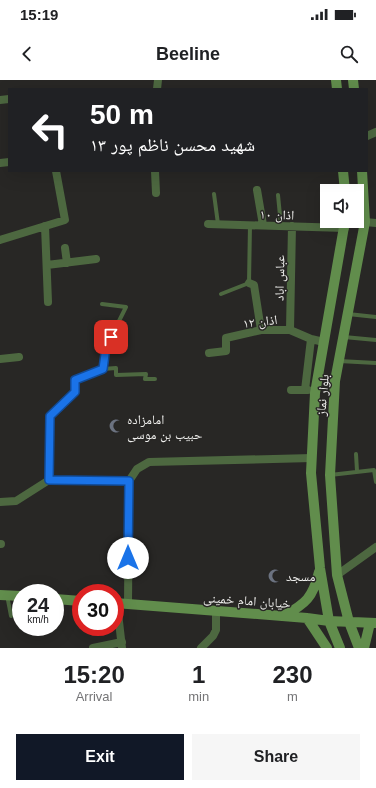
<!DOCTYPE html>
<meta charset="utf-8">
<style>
:root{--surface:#fff;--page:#f6f6f6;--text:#202124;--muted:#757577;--accent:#111827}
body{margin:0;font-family:Helvetica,"Noto Naskh Arabic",sans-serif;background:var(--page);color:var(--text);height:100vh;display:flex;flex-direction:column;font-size:15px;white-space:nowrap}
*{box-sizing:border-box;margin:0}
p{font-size:13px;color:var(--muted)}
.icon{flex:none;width:22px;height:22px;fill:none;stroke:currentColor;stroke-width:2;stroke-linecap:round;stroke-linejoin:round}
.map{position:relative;height:568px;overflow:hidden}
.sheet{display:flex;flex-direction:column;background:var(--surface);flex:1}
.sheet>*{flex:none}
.guide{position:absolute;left:8px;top:8px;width:360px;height:84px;border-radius:0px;box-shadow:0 4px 16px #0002;background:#202124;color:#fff;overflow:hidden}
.fabs{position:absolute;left:320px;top:104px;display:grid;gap:8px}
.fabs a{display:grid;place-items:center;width:44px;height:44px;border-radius:0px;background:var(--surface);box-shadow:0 4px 16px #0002;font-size:20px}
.speed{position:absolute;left:12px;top:504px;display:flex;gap:8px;font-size:20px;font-weight:700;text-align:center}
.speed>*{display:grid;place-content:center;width:52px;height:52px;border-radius:50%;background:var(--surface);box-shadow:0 4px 16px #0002;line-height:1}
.speed small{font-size:10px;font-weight:400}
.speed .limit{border:6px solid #d22;background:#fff;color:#111}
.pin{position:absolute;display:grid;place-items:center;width:34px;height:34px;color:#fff;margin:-17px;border-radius:8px;box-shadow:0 2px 6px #0006}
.me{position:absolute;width:44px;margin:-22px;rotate:0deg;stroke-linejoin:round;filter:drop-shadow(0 0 3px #0008)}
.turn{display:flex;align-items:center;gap:14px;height:84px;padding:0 16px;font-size:18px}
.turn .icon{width:52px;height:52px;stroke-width:2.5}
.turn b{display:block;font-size:28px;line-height:34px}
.eta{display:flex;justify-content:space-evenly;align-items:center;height:68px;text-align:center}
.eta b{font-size:24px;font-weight:800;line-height:28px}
.cta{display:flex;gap:8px;margin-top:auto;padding:8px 16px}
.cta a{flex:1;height:46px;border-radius:0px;background:var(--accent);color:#fff;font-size:16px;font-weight:800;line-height:46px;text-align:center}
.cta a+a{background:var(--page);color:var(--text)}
.status{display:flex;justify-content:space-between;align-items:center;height:28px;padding:0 20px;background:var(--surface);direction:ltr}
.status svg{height:11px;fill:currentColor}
header{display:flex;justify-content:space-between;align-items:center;height:52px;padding:0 16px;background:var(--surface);font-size:18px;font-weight:800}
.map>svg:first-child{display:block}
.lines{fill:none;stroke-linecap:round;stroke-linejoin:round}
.service{stroke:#4d6840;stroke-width:4}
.minor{stroke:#4d6840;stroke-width:8}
.secondary{stroke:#618d4c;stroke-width:10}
.route-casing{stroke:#114b97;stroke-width:10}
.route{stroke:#1a73e8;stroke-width:7}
.labels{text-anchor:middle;stroke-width:3;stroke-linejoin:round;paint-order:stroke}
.street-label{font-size:13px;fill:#f0f0ee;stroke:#282725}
.poi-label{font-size:13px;fill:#f0f0ee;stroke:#282725;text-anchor:start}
</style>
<div class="status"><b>15:19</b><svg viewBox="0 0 49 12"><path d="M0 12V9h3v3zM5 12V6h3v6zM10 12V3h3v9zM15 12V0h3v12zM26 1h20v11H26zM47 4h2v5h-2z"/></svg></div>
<header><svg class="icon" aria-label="back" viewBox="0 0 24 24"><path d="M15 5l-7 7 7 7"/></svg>Beeline<svg class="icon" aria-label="search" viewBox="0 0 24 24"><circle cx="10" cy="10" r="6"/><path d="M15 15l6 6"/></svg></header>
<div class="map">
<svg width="376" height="568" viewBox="0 0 376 568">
<rect width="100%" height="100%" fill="#282725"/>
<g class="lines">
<path class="service" d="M214,114L218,144
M278,115L281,146
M221,214L249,203L250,145
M348,234L376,237
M344,257L376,260
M339,281L376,283
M103,289L116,288V295L146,294L145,299H155
M356,374L357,391
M330,395L374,390L376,402
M49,400L50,336L75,312V300L103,289L106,267L126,227L102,224
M7,515L11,536"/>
<path class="minor" d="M157,9L158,0
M0,20L9,19
M367,56L376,52
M0,83L9,82
M155,91L156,113
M257,110L263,145
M365,142L376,143
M208,144L345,148
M45,146L48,222
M0,160L65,140L56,91
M65,168L67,183
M47,185L96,179
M249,203L254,205L261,250
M290,250L292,146
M209,273L226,271V258L261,250H290L311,259L324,262
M0,279L19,277
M291,310H308
M305,310L311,259
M129,401L137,389L149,382L312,378
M0,422L16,421L49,400L129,401L128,524
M0,464H1
M337,495L376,467
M117,524L122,568
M93,568L122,562
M201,568L213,556L216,550V531"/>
<path class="secondary" d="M336,0L337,9
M353,0L354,9
M343,91L345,111
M0,515L21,516
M55,519L81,521
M115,523L307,538L329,541L376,543
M283,536C306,524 313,517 319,492
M307,538L327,568
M340,568L329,541L320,488L311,393L315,313L345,141
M359,568L349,542L337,495L330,395L335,301L365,142L362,91
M364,568L370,543"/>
</g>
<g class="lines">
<g class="route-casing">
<path id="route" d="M111,257L106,267L103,289L75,300V312L50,336L49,400L129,401L128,478"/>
</g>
<use href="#route" class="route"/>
</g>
<defs>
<g id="mosque-bare" transform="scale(1.08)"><path d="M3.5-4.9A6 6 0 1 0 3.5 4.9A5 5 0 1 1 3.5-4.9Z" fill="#6b7280" stroke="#282725" stroke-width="2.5" paint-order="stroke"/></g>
</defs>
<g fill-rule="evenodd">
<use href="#mosque-bare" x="116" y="346"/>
<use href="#mosque-bare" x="275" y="496"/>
</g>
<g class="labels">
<g class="street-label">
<text transform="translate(277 134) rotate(2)" y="5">اذان ۱۰</text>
<text transform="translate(279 198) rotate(-89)" y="5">عباس اباد</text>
<text transform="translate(260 241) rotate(-7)" y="5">اذان ۱۲</text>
<text transform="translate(322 315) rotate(-85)" y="5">بلوار نماز</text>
<text transform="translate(247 520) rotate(4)" y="5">خیابان امام خمینی</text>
</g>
<g class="poi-label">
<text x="127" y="344">امامزاده<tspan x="127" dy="15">حبیب بن موسی</tspan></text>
<text x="286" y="501">مسجد</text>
</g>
</g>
</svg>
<div class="fabs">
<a><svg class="icon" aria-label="sound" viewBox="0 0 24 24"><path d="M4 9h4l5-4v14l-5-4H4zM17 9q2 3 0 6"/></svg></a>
</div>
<div class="speed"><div>24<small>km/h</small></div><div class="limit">30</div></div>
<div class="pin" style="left:111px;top:257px;background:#d93025"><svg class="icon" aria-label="arrive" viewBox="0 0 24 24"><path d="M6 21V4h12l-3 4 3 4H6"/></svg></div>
<svg class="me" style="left:128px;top:478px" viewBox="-20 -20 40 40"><circle r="19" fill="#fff"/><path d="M0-13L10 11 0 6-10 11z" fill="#1a73e8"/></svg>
<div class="guide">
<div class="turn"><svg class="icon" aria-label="left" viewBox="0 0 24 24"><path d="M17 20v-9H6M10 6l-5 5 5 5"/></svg><div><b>50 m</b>شهید محسن ناظم پور ۱۳</div></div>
</div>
</div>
<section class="sheet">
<div class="eta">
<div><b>15:20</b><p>Arrival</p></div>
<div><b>1</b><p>min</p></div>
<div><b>230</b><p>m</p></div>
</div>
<div class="cta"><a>Exit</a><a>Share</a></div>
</section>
